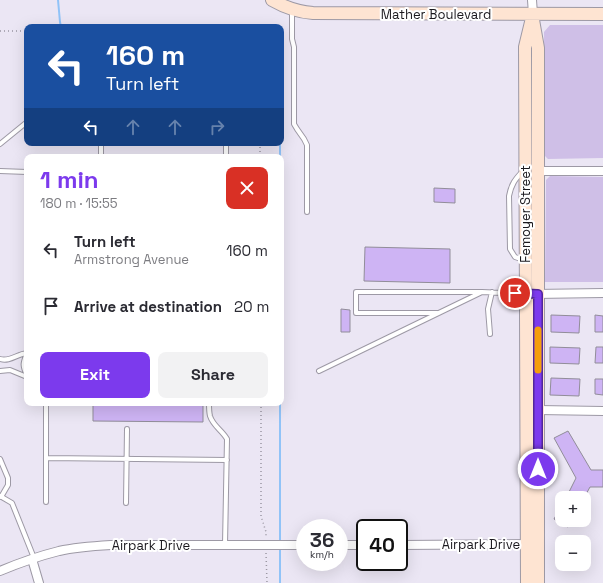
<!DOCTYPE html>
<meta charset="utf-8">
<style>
:root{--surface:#fff;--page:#f2f2f3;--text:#2b2b33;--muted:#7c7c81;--accent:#7c3aed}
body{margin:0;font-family:"Space Grotesk",sans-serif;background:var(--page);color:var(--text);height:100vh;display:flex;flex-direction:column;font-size:15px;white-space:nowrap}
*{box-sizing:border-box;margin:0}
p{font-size:13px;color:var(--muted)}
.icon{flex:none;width:22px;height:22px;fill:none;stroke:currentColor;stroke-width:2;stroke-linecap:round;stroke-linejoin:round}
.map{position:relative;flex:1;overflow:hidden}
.drawer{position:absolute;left:24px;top:154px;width:260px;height:252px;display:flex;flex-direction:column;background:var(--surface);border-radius:8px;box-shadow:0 4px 16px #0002}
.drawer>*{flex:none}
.guide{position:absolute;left:24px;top:24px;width:260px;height:122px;border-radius:8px;box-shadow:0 4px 16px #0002;background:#1a4fa0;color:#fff;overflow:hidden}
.buttons{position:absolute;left:555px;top:491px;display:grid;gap:8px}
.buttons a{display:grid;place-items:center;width:36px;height:36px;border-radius:8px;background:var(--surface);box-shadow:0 4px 16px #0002;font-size:20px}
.speed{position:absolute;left:296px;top:519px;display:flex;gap:8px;font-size:20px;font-weight:700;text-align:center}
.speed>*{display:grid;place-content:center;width:52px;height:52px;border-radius:50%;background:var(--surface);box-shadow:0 4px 16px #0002;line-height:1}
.speed small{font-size:10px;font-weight:400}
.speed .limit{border:2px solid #111;border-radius:6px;background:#fff;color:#111}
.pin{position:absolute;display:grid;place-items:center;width:34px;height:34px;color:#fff;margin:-17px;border:2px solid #fff;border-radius:50%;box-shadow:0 1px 4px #0007}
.me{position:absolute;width:44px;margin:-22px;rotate:0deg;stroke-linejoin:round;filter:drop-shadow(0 0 3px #0008)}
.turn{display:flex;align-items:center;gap:14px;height:84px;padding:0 16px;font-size:18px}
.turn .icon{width:52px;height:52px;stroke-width:2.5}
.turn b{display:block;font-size:28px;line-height:34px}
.lanes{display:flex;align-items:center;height:38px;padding:0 16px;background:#0003;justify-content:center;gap:20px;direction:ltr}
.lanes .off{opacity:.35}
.round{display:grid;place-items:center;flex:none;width:42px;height:42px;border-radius:8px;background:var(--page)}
.overview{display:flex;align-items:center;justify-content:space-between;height:68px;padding:0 16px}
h1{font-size:24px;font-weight:700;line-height:30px;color:var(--accent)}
.action{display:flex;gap:8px;margin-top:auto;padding:8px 16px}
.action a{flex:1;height:46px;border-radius:8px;background:var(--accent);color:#fff;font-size:16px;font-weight:700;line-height:46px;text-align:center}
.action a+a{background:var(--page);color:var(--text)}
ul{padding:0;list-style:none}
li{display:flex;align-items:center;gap:12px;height:56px;padding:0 16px}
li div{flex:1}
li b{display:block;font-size:15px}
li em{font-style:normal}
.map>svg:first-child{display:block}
.green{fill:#cfbfe7}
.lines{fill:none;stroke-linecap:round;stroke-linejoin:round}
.stream{stroke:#90c3f8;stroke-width:2}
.building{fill:#ceb4f4;stroke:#918d99}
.lane-casing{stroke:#9d99a5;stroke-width:6}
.street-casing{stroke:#9d99a5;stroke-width:10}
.secondary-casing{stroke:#9d99a5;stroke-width:14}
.path{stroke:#9b97a2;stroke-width:1.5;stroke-dasharray:1 3;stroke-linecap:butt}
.lane{stroke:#fff;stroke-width:4}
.street{stroke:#fff;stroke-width:8}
.secondary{stroke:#fee4d2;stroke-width:12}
.route-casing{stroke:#51269a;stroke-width:10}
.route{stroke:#7c3aed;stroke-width:7}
.slow{stroke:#f59e0b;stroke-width:7}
.labels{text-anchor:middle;stroke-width:4;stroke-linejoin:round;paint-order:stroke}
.street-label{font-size:13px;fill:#1b191e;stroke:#fff}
</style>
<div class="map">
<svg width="603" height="583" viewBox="0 0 603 583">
<rect width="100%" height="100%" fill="#ebe6f4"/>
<path class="green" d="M550,25H603V158L548,159L545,156L544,32Z
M550,176L603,177V282H545L546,180Z"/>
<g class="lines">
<path class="stream" d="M58,0L60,22L61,27
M280,143V157
M280,403V542
M280,546V583"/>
</g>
<path class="building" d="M434,188L455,189V203L434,202Z
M365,247L450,249V283L364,281Z
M341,309L350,310V332H341Z
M551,315L580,316L579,333L551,332Z
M595,315L603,316V332H595Z
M550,347L580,348L579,364L550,363Z
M596,347H603V363H595Z
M551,378L580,379L579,396L550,395Z
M595,379H603V395L595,394Z
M93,403H203V422L93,421Z
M568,431L591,470H603V487H590L584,498H566L576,478L554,438Z
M562,505V520H571L568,527L554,519Z"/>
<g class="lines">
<g class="lane-casing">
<path id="lane" d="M292,12V39L294,47V124L297,129L304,139L307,145V212
M101,143V157
M0,144L27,122
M226,157V143
M0,171L27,172
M523,171C515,179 511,185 509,196L510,249L515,257L524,260
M437,313H356V292H482
M490,334L488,309L492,292
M27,353C23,363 22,365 27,375
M0,359C10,362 17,354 27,353
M0,371L10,370L27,377
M319,371L482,292L525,294
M46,403V502
M209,403C209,407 209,412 210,416C213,426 222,430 227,439L225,545
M46,458L227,460
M0,459L8,478V485L1,497
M0,496L12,503L34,558
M126,503L127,429"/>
</g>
<g class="street-casing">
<path id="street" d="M532,0L533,14
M538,171H603
M534,294L603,293
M538,410L603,411
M339,545H365
M399,545L532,544
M32,559L39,583
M0,571C19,563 39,556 59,551C77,547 95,546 112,545H305"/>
</g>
<g class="secondary-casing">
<path id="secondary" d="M272,0C286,8 298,12 313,13L603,14
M533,20L538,48V583
M527,583L525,47L533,14"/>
</g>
<path class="path" d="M0,31H27
M260,143V157
M261,403V516L266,532V537
M266,553L267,583"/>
<use href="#lane" class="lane"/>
<use href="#street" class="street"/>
<use href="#secondary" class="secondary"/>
</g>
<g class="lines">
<g class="route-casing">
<path id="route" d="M515,293L538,294V469"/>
</g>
<use href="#route" class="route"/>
<path class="slow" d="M538,330V370"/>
</g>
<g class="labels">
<g class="street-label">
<text x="436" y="19">Mather Boulevard</text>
<text transform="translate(525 214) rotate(-90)" y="5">Femoyer Street</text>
<text x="481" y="549">Airpark Drive</text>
<text x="151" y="550">Airpark Drive</text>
</g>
</g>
</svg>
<div class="buttons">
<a>+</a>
<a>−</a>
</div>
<div class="speed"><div>36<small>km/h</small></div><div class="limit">40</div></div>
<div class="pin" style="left:515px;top:293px;background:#d93025"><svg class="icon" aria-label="arrive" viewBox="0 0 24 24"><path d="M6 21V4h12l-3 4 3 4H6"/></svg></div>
<svg class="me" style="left:538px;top:469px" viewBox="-20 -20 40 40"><circle r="17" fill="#7c3aed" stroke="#fff" stroke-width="3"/><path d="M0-11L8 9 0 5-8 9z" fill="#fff"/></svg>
<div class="guide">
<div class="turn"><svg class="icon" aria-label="left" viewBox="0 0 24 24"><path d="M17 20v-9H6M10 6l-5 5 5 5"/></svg><div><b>160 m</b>Turn left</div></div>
<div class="lanes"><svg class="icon" aria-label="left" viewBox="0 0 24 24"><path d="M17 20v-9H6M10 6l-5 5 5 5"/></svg><svg class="icon off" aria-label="ahead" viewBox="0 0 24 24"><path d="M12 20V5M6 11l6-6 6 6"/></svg><svg class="icon off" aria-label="ahead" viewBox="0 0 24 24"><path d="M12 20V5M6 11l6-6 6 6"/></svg><svg class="icon off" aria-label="right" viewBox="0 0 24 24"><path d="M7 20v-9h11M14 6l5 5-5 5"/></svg></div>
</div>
<section class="drawer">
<div class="overview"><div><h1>1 min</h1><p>180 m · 15:55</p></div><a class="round" style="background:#d93025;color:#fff"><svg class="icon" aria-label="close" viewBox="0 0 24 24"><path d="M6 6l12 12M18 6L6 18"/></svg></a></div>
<ul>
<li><svg class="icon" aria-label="left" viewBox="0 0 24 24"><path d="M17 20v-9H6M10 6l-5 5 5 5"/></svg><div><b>Turn left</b><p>Armstrong Avenue</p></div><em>160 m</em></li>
<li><svg class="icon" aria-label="arrive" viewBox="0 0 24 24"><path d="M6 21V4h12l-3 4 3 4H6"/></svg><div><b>Arrive at destination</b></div><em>20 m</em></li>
</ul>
<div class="action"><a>Exit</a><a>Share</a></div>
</section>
</div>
